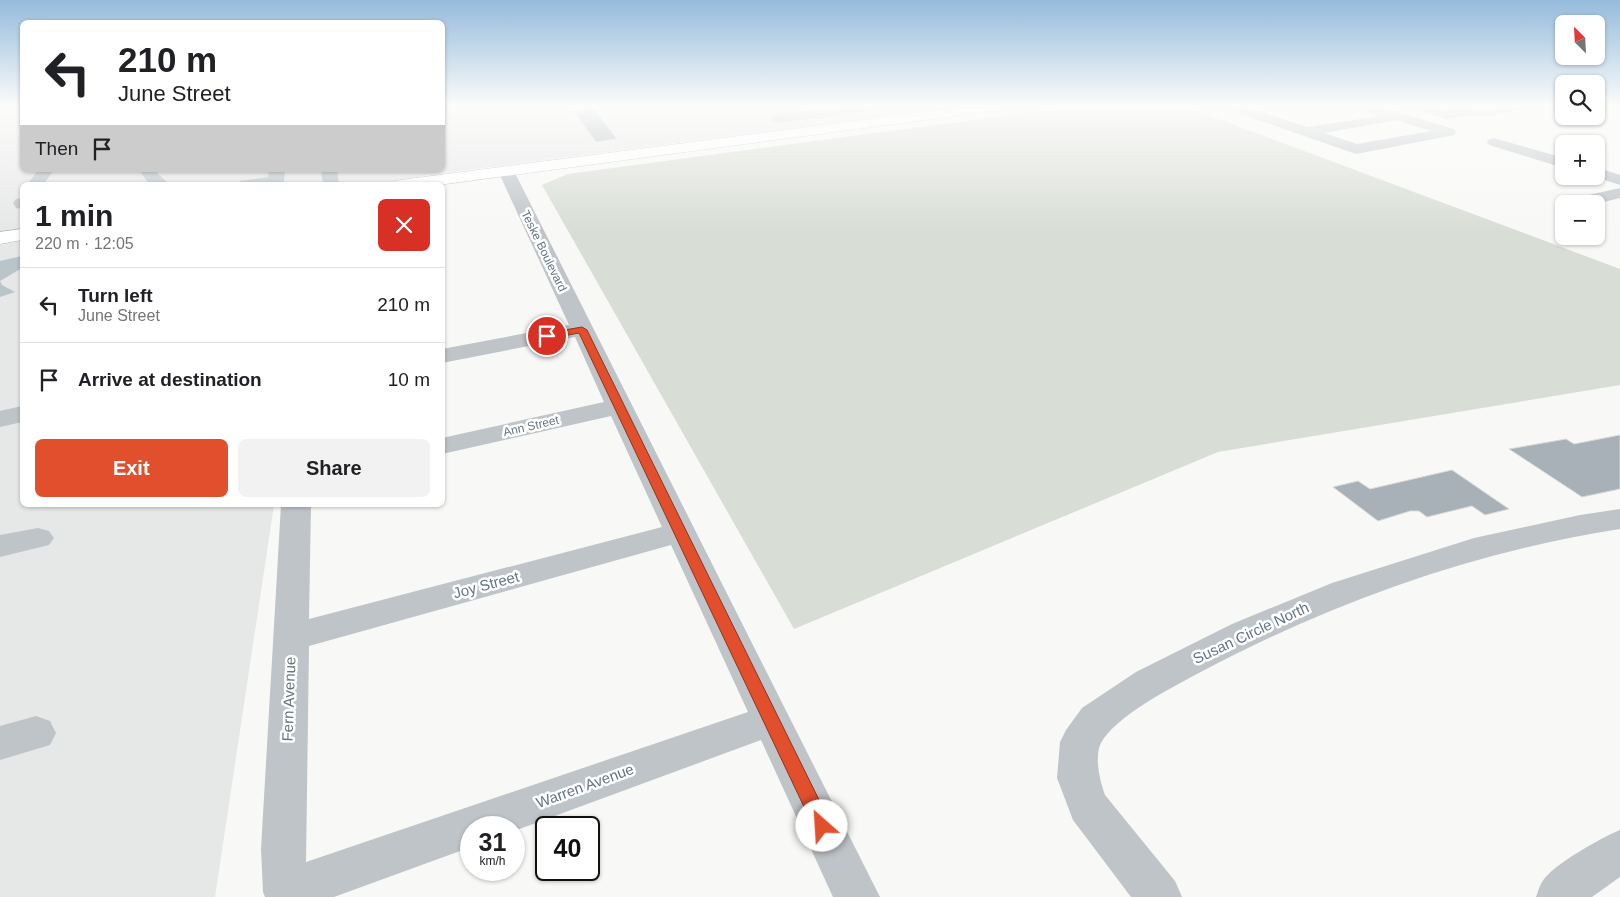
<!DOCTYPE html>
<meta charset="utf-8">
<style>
:root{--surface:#fff;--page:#f2f2f2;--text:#202124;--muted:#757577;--line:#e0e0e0;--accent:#e14f2d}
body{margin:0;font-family:Arial,sans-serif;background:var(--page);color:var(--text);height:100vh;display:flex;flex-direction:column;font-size:19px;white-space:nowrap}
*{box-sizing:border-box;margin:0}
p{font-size:16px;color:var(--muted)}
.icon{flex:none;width:28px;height:28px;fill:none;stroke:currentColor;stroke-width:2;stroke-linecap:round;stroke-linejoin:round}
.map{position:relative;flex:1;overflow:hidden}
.details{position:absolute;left:20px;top:182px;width:425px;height:325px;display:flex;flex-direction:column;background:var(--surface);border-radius:8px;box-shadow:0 1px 4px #0004}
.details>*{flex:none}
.top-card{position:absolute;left:20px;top:20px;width:425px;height:152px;border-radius:8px;box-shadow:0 1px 4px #0004;background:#fff;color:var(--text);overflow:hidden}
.needle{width:32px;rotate:336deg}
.controls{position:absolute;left:1555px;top:15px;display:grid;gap:10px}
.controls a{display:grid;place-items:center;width:50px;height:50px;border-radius:8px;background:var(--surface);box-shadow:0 1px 4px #0004;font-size:25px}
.speed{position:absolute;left:460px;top:816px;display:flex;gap:10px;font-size:25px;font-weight:700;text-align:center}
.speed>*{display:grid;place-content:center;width:65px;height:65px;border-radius:50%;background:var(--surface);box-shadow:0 1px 4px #0004;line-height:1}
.speed small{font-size:12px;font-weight:400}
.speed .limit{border:2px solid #111;border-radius:8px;background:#fff;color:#111}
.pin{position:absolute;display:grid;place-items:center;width:42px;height:42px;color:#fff;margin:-21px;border:2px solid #fff;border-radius:50%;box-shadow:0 1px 5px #0007}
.me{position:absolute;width:55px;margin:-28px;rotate:334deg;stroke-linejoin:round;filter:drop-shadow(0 0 4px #0008)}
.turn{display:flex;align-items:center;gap:18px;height:105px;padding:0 15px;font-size:22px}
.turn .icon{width:65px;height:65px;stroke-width:2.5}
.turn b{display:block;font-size:35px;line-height:42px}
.then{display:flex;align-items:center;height:48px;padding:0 15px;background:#0003;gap:10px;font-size:19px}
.round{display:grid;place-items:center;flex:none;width:52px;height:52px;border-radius:8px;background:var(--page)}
.headline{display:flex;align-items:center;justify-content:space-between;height:85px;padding:0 15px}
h1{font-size:30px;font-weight:600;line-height:38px}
.primary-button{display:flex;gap:10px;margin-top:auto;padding:10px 15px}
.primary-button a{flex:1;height:58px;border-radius:8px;background:var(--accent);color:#fff;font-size:20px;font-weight:600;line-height:58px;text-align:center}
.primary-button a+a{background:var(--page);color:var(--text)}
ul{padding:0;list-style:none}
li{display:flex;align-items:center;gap:15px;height:75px;padding:0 15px;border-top:1px solid var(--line)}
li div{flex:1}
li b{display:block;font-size:19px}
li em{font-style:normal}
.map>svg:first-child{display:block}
.built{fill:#e6e7e7}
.green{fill:#d8ddd5}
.water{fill:#b9c5c9}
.building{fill:#a8b1b7;stroke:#dadad8}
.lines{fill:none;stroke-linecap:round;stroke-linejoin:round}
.major-casing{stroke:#b3b8bc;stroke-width:1}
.minor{fill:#bfc4c8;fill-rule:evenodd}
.major{fill:#fff;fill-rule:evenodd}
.route{fill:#e14f2d;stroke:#92331d}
.labels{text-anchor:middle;stroke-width:5;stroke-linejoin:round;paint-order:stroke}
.street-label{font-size:12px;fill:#647580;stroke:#fff}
.near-street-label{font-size:15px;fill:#647580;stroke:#fff}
</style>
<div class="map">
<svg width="1620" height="897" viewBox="0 0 1620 897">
<rect width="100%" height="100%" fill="#f8f8f6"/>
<path class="built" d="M0,106H22V170H442L443,106H962L421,176L422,185H22V505H274L215,897H0Z"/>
<path class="green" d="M1077,106H1184L1620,269V385L1218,452L794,629L542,185L568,174Z"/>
<path class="water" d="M22,256V268L0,281L2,285L15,292L0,297V261Z"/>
<path class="building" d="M594,109L617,139L596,142L573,111Z
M1620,435V489L1582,497L1509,449L1566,439L1574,444Z
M1452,470L1509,509L1485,515L1472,506L1427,517L1419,511H1410L1378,521L1333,487L1358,481L1370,489Z"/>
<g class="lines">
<g class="major-casing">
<path id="major" d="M970,106H1006L999,110L438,185H393L395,181L401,180Z
M22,229V240L0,244V232Z"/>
</g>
<path class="minor" d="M849,106H887L880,110L776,123L769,119L776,115Z
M1225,106H1244L1307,127L1380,116L1358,109L1356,106H1377L1454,129L1456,132L1454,135L1449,136L1356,154L1227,109ZM1396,120L1431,131L1357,144L1324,133Z
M1410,106H1431L1451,110L1445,109L1443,106L1490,108L1501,106H1528L1526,109L1490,116L1468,115L1447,119L1412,109Z
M1494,138L1564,158V168L1489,145L1487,142L1489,139Z
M506,166L512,168L514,171L880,897H833L761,740L514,831V828H471V847L334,897H265L263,892L261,849L281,505H311L309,619L662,527L611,416L442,454V438L604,402L575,337L442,363V349L569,325L498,171L500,168ZM671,545L748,712L306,862L309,646Z
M1596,167L1620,175V185L1593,176H1596Z
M38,170H54L43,185H27Z
M143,170H159L157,173L170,185H150L141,173Z
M269,170H285L284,181L282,184L238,185L240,181L268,177Z
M321,170H337L339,185H323Z
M1620,188V198L1596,204H1584L1581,200L1584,196Z
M22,198V209L16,208L13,203L16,199Z
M22,406V422L0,427V411Z
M1620,509V529C1471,552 1328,604 1195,675C1169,689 1115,717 1101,743C1094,756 1100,782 1105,795L1175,881L1182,897H1131L1073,820L1057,778L1060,742L1066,730L1082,708L1136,672L1232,624L1332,583L1474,538L1580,515Z
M38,528L49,531L54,538L49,545L0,557V535Z
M36,716L50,721L56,733L50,745L0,760V726Z
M1620,830V877L1592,897H1536C1538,892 1539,887 1542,882C1552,865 1601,838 1620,830Z"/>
<use href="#major" class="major"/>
</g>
<linearGradient id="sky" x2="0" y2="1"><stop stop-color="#95bbdc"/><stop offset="0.46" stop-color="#fcfcfb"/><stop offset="1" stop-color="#fcfcfb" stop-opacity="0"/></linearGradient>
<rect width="1620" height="231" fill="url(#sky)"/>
<path class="route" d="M582,327L587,330L829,820L831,826L829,832L822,834L816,832L579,333L547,339L543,336L547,333Z"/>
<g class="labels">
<g class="street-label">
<text transform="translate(544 251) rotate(64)" y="4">Teske Boulevard</text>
<text transform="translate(531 426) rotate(-13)" y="4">Ann Street</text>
</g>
<g class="near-street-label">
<text transform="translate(486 585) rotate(-15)" y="5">Joy Street</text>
<text transform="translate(1251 633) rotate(-25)" y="5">Susan Circle North</text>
<text transform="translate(289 699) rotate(-88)" y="5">Fern Avenue</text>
<text transform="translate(585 786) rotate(-20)" y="5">Warren Avenue</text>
</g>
</g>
</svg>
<div class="controls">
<a><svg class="needle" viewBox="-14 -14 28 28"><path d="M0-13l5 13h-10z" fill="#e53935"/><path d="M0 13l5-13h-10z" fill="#757577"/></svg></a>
<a><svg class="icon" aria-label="search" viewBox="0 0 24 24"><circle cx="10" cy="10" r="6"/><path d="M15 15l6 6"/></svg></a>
<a>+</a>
<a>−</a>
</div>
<div class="speed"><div>31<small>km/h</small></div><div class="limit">40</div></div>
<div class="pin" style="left:547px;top:336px;background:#d93025"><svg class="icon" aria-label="arrive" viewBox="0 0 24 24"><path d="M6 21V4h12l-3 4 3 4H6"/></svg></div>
<svg class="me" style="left:822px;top:826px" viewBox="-20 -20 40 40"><circle r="19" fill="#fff"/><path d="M0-13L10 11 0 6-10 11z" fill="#e14f2d"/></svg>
<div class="top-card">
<div class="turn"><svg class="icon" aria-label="left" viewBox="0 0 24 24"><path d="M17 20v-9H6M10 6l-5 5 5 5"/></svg><div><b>210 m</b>June Street</div></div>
<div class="then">Then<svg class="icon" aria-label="arrive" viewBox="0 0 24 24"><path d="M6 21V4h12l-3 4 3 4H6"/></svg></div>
</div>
<section class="details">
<div class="headline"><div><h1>1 min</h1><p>220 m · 12:05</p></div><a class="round" style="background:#d93025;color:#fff"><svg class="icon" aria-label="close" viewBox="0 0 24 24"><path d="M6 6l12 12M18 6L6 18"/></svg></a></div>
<ul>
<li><svg class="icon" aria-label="left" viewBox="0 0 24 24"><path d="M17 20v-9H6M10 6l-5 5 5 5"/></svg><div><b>Turn left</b><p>June Street</p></div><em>210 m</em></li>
<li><svg class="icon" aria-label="arrive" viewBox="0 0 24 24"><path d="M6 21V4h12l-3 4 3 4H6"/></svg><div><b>Arrive at destination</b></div><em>10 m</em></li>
</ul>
<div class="primary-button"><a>Exit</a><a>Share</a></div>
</section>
</div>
